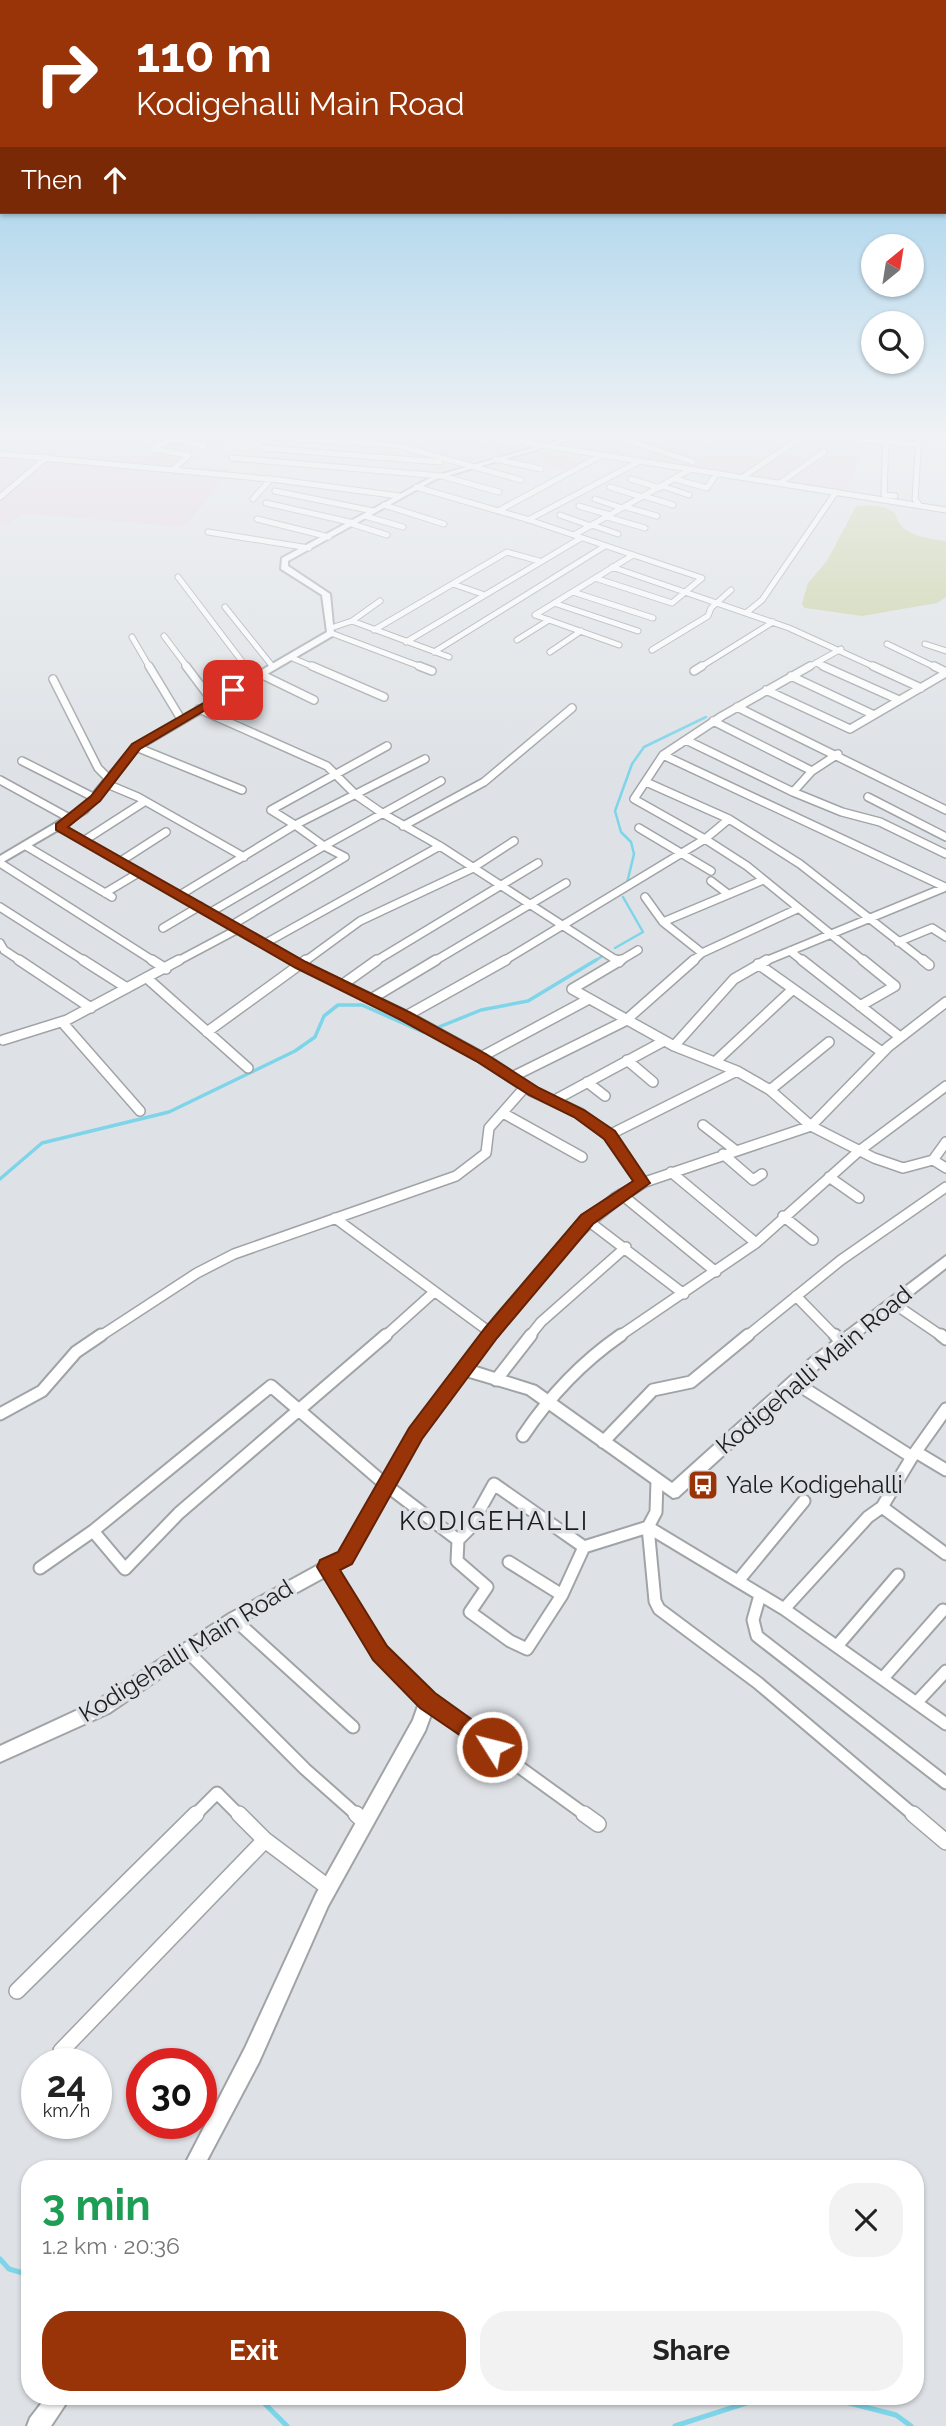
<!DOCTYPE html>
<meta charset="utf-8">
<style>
:root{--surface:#fff;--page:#f2f2f2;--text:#222;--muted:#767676;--accent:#993408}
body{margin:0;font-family:Raleway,sans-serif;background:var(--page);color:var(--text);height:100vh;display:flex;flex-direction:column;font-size:26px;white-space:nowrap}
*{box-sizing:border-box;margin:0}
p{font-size:23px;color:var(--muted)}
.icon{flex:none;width:38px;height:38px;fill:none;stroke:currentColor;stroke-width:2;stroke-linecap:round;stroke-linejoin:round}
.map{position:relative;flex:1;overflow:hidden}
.sheet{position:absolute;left:21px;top:2160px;width:903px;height:245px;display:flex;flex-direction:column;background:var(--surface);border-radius:28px;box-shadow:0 2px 5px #0004}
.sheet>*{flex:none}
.top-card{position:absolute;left:0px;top:0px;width:947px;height:214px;box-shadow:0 2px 5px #0004;background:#993408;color:#fff;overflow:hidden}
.needle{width:46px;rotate:30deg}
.controls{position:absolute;left:861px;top:234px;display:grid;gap:14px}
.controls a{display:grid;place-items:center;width:63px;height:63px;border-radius:50%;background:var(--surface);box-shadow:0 2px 5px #0004;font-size:35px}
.speed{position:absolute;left:21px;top:2048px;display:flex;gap:14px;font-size:35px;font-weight:700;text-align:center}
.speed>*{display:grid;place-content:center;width:91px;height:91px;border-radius:50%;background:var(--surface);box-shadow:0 2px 5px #0004;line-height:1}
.speed small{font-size:18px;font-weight:400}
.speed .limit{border:10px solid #d22;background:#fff;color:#111}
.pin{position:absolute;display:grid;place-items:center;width:60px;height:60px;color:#fff;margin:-30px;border-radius:14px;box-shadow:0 4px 10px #0006}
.me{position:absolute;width:77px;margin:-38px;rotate:306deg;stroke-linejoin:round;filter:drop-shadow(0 0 5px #0008)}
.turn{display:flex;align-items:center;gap:24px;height:147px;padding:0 21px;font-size:32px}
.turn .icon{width:91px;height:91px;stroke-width:2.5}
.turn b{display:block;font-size:49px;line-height:60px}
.then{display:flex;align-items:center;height:66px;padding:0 21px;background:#0003;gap:14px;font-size:26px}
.round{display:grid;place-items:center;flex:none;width:74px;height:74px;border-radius:28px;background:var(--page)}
.summary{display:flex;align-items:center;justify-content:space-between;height:119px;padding:0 21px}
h1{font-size:42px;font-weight:700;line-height:52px;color:#1e9e55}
.primary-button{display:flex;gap:14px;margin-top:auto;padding:14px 21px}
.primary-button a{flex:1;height:80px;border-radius:28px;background:var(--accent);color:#fff;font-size:28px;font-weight:700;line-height:80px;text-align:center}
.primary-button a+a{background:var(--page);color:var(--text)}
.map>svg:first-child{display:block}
.industrial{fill:#e6d1df}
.green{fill:#c6ce9c}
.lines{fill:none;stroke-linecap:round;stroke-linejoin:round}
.stream-far2{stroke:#7ed4e8;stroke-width:2.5}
.stream-far1{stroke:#7ed4e8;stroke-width:3.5}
.stream{stroke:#7ed4e8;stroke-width:5}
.minor-far4-casing{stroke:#a0a4a7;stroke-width:7}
.minor-far3-casing{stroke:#a0a4a7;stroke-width:10}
.minor-far2-casing{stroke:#a0a4a7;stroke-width:12}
.minor-far1-casing{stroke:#a0a4a7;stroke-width:15}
.minor-casing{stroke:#a0a4a7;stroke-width:18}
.tertiary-casing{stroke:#a0a4a7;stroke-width:4}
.minor-far4{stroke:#fff;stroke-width:5}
.minor-far3{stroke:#fff;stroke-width:7}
.minor-far2{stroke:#fff;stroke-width:9}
.minor-far1{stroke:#fff;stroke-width:11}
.minor{stroke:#fff;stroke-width:15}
.tertiary{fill:#fff;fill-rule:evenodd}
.route{fill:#993408;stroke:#632205;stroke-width:2}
.labels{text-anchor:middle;stroke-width:7;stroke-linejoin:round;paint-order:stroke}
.street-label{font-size:24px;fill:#1c1d1f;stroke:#dee2e6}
.poi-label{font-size:24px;fill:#1c1d1f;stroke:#dee2e6;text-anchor:start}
.neighbourhood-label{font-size:26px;letter-spacing:2px;fill:#1c1d1f;stroke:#dee2e6}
</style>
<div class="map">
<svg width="946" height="2426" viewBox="0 0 946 2426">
<rect width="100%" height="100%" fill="#dee2e6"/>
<path class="industrial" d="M0,437H235L182,467L231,469L184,527L23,513L4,526L0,525Z
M299,437H452L587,459L566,470L495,454L470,462L383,442Z
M508,437H869L844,492Z"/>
<path class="green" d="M869,505L884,507L895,513C901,536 924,538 946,541V597L937,603L862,616L805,608L802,604L808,583L827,561L856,506Z"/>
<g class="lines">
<path class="stream-far2" d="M627,883L634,854L631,842L621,832L615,811L632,764L644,747L706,717
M615,948L643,932L623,897
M593,962L601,957"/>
<path class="stream-far1" d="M439,1027L481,1010L528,1001L596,960
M0,1179L42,1143L169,1112L295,1051L315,1037L324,1016L338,1005H362L423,1032"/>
<path class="stream" d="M0,2259L9,2269L30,2275
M257,2396L287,2426
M822,2396L896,2415L911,2426
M675,2426L768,2396"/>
<g class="minor-far4-casing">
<path id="minor-far4" d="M274,437L396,445L521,480
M489,437L946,510
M618,437L693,462
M697,437L709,442
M839,437L918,445
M886,437L884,495L895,496
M919,437L915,499L920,506
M170,438L204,446
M263,448L440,462
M0,454L279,480L399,496
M232,458L442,476L499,492
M495,459L541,469
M174,469L189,455L153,449L175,437
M743,477L790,445
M631,479L660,488
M675,479L707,488L717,473
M780,483L824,452
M662,486L689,495
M416,487L526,519L702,578L672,603L595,578
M610,487L642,497
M275,491L373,511
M644,496L673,505
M0,497L47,457
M253,499L271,479
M595,499L622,508
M266,503L354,523
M384,505L444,524
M579,506L610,515
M626,507L657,516
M498,511L602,455
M560,515L591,526
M365,516L403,527
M607,517L645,528
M257,519L329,537
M528,520L640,461
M352,524L387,535
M592,525L618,534
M208,532L309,548
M574,535L691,469
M612,567L789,628L877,668
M178,577L247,668
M453,584L482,594
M573,592L653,618
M554,603L638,631
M225,607L273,667
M746,613L762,600L836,492
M535,615L633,555
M535,615L619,645
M352,621L449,657
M331,628L352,621L380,601
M374,630L507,552L539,561
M331,633L424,668
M164,636L188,668
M132,637L150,668
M517,640L549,620
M406,642L581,538
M887,644L937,668
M925,644L946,651
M652,650L708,616L711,608L731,590
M434,652L605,546
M550,652L581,631
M290,657L316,668
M816,663L827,668
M699,668L773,622
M807,668L841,649"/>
</g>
<g class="minor-far3-casing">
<path id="minor-far3" d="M149,666L181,719
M186,666L213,702
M244,666L314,700
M312,666L384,697
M419,666L432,671
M823,666L899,700
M873,666L921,688
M934,666L946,672
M694,671L702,666
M791,676L874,715
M53,679L98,768L109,779
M766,690L850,729L946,673
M737,707L946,810
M199,709L327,766L356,795L382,813L440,846L619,962
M713,721L812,771L838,754
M686,740L793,792L842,812L880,822L946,854
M387,746L271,810L295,825L425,759
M136,747L242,790
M663,755L945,887
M22,761L95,798
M0,780L71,819
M646,782L729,819L800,864L925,962
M107,784L138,797L244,857
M793,792L812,771
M868,797L946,837
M729,819L705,839L747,866L865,962
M403,826L484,782L572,708
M639,828L711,871
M85,840L144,802
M26,846L112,897
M324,846L441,781
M121,861L166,832
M0,863L155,962
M711,881L728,894
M105,893L140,872
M180,895L295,825L324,846L211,912
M645,897L663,922
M0,907L86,962
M232,925L345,857L324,846
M163,928L200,906
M898,942L932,928L946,937
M0,943L4,950L22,962
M264,944L440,846
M790,951L804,962
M702,953L663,922L763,880
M176,962L238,929
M304,962L360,921L471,869L514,841
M374,962L538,863
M433,962L566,883
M502,962L705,839L634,799L663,755L722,716L810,666
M618,962L638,950
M692,962L702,953L797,909
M763,962L946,887"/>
</g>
<g class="minor-far2-casing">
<path id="minor-far2" d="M19,960L91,1008
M83,960L127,988
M152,960L166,969
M616,960L619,962
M621,960L572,989L674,1046L737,1071L770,1090L811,1126L888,1047L946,1002
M802,960L900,1037
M923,960L929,965
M758,964L882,1052
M148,979L248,1068
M342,985L377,960
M371,999L436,960
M860,1006L895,986L863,960
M406,1016L506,960
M62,1022L140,1111
M207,1032L306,960
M3,1040L67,1020L179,960
M674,1046L734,979L767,960
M481,1057L589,999
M627,1060L653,1082
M716,1061L792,990
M512,1077L625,1021L694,960
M587,1082L605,1096
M770,1090L829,1042
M553,1101L664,1041
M503,1113L582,1157
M703,1125L735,1150
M609,1135L737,1071
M723,1154L753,1180L762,1174
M933,1160L946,1142
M671,1172L756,1243
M829,1177L859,1198
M642,1183L811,1126L874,1158L903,1168L933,1160L946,1168
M621,1194L716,1272
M783,1216L813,1240
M335,1218L491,1333
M587,1220L684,1294
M796,1296L836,1337
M893,1303L943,1337
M99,1337L197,1273L234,1254L456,1176L486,1153L489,1128L526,1086
M384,1337L433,1293
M529,1337L541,1322L626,1247
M618,1337L756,1243L859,1151L946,1086
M746,1337L841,1260L946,1187"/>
</g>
<g class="minor-far1-casing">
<path id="minor-far1" d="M835,1335L841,1342
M941,1335L946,1339
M496,1380L531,1335
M794,1382L912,1457L946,1409
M0,1414L42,1391L76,1352L101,1335
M523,1436C549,1397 582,1362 621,1335
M603,1442L653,1390L691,1382L748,1335
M916,1452L946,1470
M657,1481L656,1512L648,1527L655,1601L659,1609L758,1683L915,1816
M882,1507L946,1554
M93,1531L125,1569L179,1513L386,1335
M509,1562L562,1595L527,1649L510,1641L470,1612L487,1587L457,1561L458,1540L469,1529L494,1484L584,1547L648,1527L784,1609L946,1724
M40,1568L93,1531L271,1386L386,1485L458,1540
M738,1581L804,1501
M562,1595L584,1547
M760,1595L753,1620L757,1636L946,1783
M784,1609L868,1517L882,1507L912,1457
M234,1619L353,1727
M837,1646L898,1575
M186,1650L305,1769L358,1816
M883,1678L943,1610
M428,1701L587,1816
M917,1702L946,1671
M194,1816L217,1793L240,1816"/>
</g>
<g class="minor-casing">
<path id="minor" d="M239,1814L265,1840L329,1888
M356,1814L364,1821
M584,1814L598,1824
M913,1814L946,1842
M17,1991L196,1814
M61,2051L265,1840"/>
</g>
<g class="tertiary-casing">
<path id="tertiary" d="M571,437H580L436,479L288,561V566L330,594L334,635L139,749L87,812L64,826L305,963L410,1013L485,1054L538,1089L583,1110L613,1132L646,1180L648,1183L646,1186C573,1230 523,1299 473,1366L536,1386L672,1483L811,1358L946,1256V1268L821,1366L678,1497L673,1498L527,1394L466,1376L421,1437L350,1563L337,1570L386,1648L434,1695L436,1701L425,1731L328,1906L259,2062L203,2168H183L245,2048L316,1894L413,1720L419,1703L374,1658L325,1577L239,1624L109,1713L0,1762V1746L97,1701L229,1614L340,1553L411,1429L496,1316L564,1237L613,1194L635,1182L605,1138L575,1116L530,1095L477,1060L402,1019L297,967L58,830L3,862L0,863V856L81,808L133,745L327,632L322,595L281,569L282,558L432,477Z
M47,2396H71L51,2426H27L30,2418Z"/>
</g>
<use href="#minor-far4" class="minor-far4"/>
<use href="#minor-far3" class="minor-far3"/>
<use href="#minor-far2" class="minor-far2"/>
<use href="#minor-far1" class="minor-far1"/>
<use href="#minor" class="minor"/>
<use href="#tertiary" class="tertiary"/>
</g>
<linearGradient id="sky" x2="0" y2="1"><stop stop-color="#7dc1e8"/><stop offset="0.56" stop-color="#f0f2f4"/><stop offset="1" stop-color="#f0f2f4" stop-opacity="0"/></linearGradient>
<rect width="946" height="776" fill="url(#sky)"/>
<path class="route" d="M230,688L239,690L140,749L100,801L68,827L306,962L411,1013L486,1054L539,1088L584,1110L615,1131L650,1183L593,1224L497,1338L422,1439L352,1564L340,1570L387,1646L435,1693L499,1739L502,1747L499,1754L492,1757L420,1708L373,1660L317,1567L320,1560L338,1552L409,1428L485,1328L581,1215L633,1181L604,1139L574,1117L529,1095L476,1061L401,1020L296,968L56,830V824L91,796L132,744Z"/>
<defs>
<g id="bus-square" transform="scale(1.575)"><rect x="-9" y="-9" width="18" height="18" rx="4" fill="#993408" stroke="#dee2e6"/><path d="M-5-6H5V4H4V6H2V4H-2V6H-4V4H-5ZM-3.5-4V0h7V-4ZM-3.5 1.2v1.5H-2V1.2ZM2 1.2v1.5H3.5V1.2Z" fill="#fff"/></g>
</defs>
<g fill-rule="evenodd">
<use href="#bus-square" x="703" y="1485"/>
</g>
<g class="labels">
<g class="street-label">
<text transform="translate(814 1370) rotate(-40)" y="8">Kodigehalli Main Road</text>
<text transform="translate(186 1651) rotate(-32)" y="8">Kodigehalli Main Road</text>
</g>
<g class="poi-label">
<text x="726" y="1493">Yale Kodigehalli</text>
</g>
<g class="neighbourhood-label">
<text x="494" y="1530">KODIGEHALLI</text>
</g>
</g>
</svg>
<div class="controls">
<a><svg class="needle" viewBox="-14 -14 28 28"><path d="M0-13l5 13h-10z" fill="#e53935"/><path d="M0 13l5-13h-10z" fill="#767676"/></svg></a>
<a><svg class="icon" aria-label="search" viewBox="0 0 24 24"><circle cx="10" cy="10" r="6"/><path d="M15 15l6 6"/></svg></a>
</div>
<div class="speed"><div>24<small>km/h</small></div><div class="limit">30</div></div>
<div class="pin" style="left:233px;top:690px;background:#d93025"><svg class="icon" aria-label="arrive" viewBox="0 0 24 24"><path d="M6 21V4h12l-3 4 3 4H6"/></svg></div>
<svg class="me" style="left:492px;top:1747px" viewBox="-20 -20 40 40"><circle r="17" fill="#993408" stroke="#fff" stroke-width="3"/><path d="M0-11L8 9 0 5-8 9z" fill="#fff"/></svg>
<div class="top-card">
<div class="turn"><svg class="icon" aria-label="right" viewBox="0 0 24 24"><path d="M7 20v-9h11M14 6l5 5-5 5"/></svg><div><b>110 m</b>Kodigehalli Main Road</div></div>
<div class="then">Then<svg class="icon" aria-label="ahead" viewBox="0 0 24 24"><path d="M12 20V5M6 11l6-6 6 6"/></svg></div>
</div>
<section class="sheet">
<div class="summary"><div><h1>3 min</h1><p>1.2 km · 20:36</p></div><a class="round"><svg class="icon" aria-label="close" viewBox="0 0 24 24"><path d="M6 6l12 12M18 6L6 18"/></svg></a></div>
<div class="primary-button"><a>Exit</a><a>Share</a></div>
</section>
</div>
